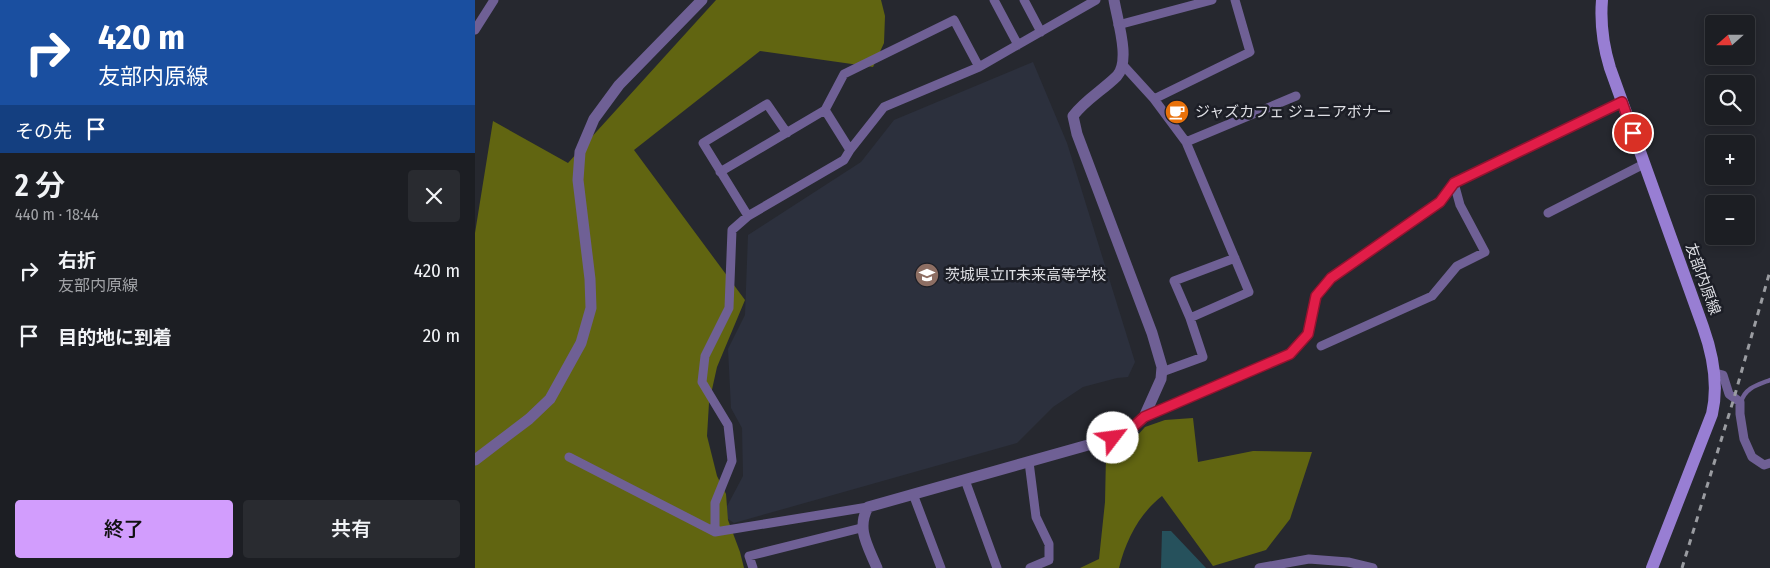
<!DOCTYPE html>
<html lang="ja">
<meta charset="utf-8">
<style>
:root{--surface:#1c1e23;--page:#292b30;--text:#f1f3f6;--muted:#a0a2a6;--line:#3a3c41;--accent:#d29dfd}
body{margin:0;font-family:"Fira Sans Condensed","Noto Sans JP",sans-serif;background:var(--page);color:var(--text);height:100vh;display:flex;flex-direction:column;font-size:19px;white-space:nowrap}
*{box-sizing:border-box;margin:0}
p{font-size:16px;color:var(--muted)}
.icon{flex:none;width:28px;height:28px;fill:none;stroke:currentColor;stroke-width:2;stroke-linecap:round;stroke-linejoin:round}
.map{position:relative;flex:1;overflow:hidden}
.drawer{display:flex;flex-direction:column;background:var(--surface);width:475px}
.drawer>*{flex:none}
.hud{background:#1a4fa0;color:#fff;overflow:hidden}
.needle{width:32px;rotate:249deg}
.fabs{position:absolute;left:1230px;top:15px;display:grid;gap:10px}
.fabs a{display:grid;place-items:center;width:50px;height:50px;border-radius:5px;background:var(--surface);box-shadow:0 2px 12px #0003,0 0 0 1px var(--line);font-size:25px}
.pin{position:absolute;display:grid;place-items:center;width:42px;height:42px;color:#fff;margin:-21px;border:2px solid #fff;border-radius:50%;box-shadow:0 1px 5px #0007}
.me{position:absolute;width:55px;margin:-28px;rotate:60deg;stroke-linejoin:round;filter:drop-shadow(0 0 4px #0008)}
.turn{display:flex;align-items:center;gap:18px;height:105px;padding:0 15px;font-size:22px}
.turn .icon{width:65px;height:65px;stroke-width:2.5}
.turn b{display:block;font-size:35px;line-height:42px}
.then{display:flex;align-items:center;height:48px;padding:0 15px;background:#0003;gap:10px;font-size:19px}
.round{display:grid;place-items:center;flex:none;width:52px;height:52px;border-radius:5px;background:var(--page)}
.overview{display:flex;align-items:center;justify-content:space-between;height:85px;padding:0 15px}
h1{font-size:30px;font-weight:600;line-height:38px}
.primary-button{display:flex;gap:10px;margin-top:auto;padding:10px 15px}
.primary-button a{flex:1;height:58px;border-radius:5px;background:var(--accent);color:#111;font-size:20px;font-weight:600;line-height:58px;text-align:center}
.primary-button a+a{background:var(--page);color:var(--text)}
ul{padding:0;list-style:none}
li{display:flex;align-items:center;gap:15px;height:65px;padding:0 15px}
li div{flex:1}
li b{display:block;font-size:19px}
li em{font-style:normal}
main{display:flex;flex:1;min-height:0}
.map>svg:first-child{display:block}
.built{fill:#2c303d}
.forest{fill:#616511}
.water{fill:#26515c}
.lines{fill:none;stroke-linecap:round;stroke-linejoin:round}
.service{stroke:#6f6095;stroke-width:4.5}
.minor{stroke:#6f6095;stroke-width:9}
.tertiary{stroke:#6f6095;stroke-width:11}
.secondary{stroke:#987ed3;stroke-width:12}
.rail{stroke:#9a9ca1;stroke-width:3;stroke-dasharray:6 6;stroke-linecap:butt}
.route-casing{stroke:#92132f;stroke-width:12}
.route{stroke:#e11d48;stroke-width:9}
.labels{text-anchor:middle;stroke-width:5;stroke-linejoin:round;paint-order:stroke}
.poi-label{font-size:15px;fill:#dedfe4;stroke:#1c1e26;text-anchor:start}
.street-label{font-size:15px;fill:#dedfe4;stroke:#1c1e26}
</style>
<main>
<section class="drawer">
<div class="hud">
<div class="turn"><svg class="icon" aria-label="right" viewBox="0 0 24 24"><path d="M7 20v-9h11M14 6l5 5-5 5"/></svg><div><b>420 m</b>友部内原線</div></div>
<div class="then">その先<svg class="icon" aria-label="arrive" viewBox="0 0 24 24"><path d="M6 21V4h12l-3 4 3 4H6"/></svg></div>
</div>
<div class="overview"><div><h1>2 分</h1><p>440 m · 18:44</p></div><a class="round"><svg class="icon" aria-label="close" viewBox="0 0 24 24"><path d="M6 6l12 12M18 6L6 18"/></svg></a></div>
<ul>
<li><svg class="icon" aria-label="right" viewBox="0 0 24 24"><path d="M7 20v-9h11M14 6l5 5-5 5"/></svg><div><b>右折</b><p>友部内原線</p></div><em>420 m</em></li>
<li><svg class="icon" aria-label="arrive" viewBox="0 0 24 24"><path d="M6 21V4h12l-3 4 3 4H6"/></svg><div><b>目的地に到着</b></div><em>20 m</em></li>
</ul>
<div class="primary-button"><a>終了</a><a>共有</a></div>
</section>
<div class="map">
<svg width="1295" height="568" viewBox="0 0 1295 568">
<rect width="100%" height="100%" fill="#26282f"/>
<path class="built" d="M558,62L592,143L660,362L653,377L642,378L608,387L578,407L542,443L259,523L250,517V510L268,476L267,428L256,408L253,349L270,315L273,235L386,162L419,120Z"/>
<path class="forest" d="M241,0H406L410,16L409,43L398,67L285,51L159,150L270,300L242,367L234,403L232,436L242,476L251,494L253,520L265,552L269,568H0V233L18,121L93,163Z
M718,418L723,462L778,451L837,452L815,519L791,550L738,566L687,496C664,514 651,540 644,568H605L624,559L630,502L631,456L652,447L670,427L690,420Z"/>
<path class="water" d="M687,531H696L731,568H686Z"/>
<g class="lines">
<path class="service" d="M1266,402C1270,388 1282,385 1295,380"/>
<path class="minor" d="M519,0L543,45
M549,0L566,32
M643,25L737,0
M0,30L19,0
M648,65L679,99L711,142L774,292L715,318
M679,99L775,52L760,0
M350,110L375,150
M711,142L821,96
M245,172L350,110L369,74L479,20L504,67
M1073,213L1169,164
M273,216L228,143L292,104L312,133
M846,346L957,296L982,266L1010,252L985,205L979,183
M687,372L728,357L715,318L699,281L760,258
M1240,373L1248,375L1254,394L1265,402V414L1269,439L1277,457L1289,465L1295,463
M669,417L815,354L833,334L841,296L855,278L965,202L979,183L1147,102
M94,457L240,532L393,507
M554,462L561,517L574,544V560L555,568
M490,480L522,568
M438,494L466,568
M240,532V503L257,461L253,425L227,382L230,356L254,308L257,230L273,216L369,160L375,150L409,107L504,67L621,0
M278,568L274,556L386,528
M784,568L834,559L873,562L898,568"/>
<path class="tertiary" d="M0,460L54,419L75,399L106,343L116,308L115,279L103,180L105,152L119,119L144,85L227,0
M402,568C393,546 381,529 393,507L638,438L658,427L669,417L686,379L687,367L677,333L602,134L598,116C610,100 628,90 642,76C656,61 642,19 639,0"/>
<path class="secondary" d="M1127,0C1125,24 1128,45 1135,68L1228,327C1238,355 1244,384 1237,414L1177,568"/>
<path class="rail" d="M1207,568L1259,398L1295,271"/>
</g>
<g class="lines">
<g class="route-casing">
<path id="route" d="M638,438L658,427L669,417L815,354L833,334L841,296L856,278L965,202L979,183L1147,102L1158,133"/>
</g>
<use href="#route" class="route"/>
</g>
<defs>
<g id="cafe-disc" transform="scale(1.25)"><circle r="9.5" fill="#e8710a" stroke="#1c1e26"/><path d="M-5.5-4.5H6V0H3Q3 3.5 0 3.5H-2.5Q-5.5 3.5-5.5 0ZM3-3.2v2h1.7v-2ZM-6 4.5H4V6H-6Z" fill="#fff"/></g>
<g id="school-disc" transform="scale(1.25)"><circle r="9.5" fill="#8d6e63" stroke="#1c1e26"/><path d="M0-5L7-2L0 1L-7-2ZM-4 1L0 2.5L4 1V4Q0 6-4 4Z" fill="#fff"/></g>
</defs>
<g fill-rule="evenodd">
<use href="#cafe-disc" x="702" y="112"/>
<use href="#school-disc" x="452" y="275"/>
</g>
<g class="labels">
<g class="poi-label">
<text x="720" y="117">ジャズカフェ ジュニアボナー</text>
<text x="470" y="280">茨城県立IT未来高等学校</text>
</g>
<g class="street-label">
<text transform="translate(1228 279) rotate(70)" y="5">友部内原線</text>
</g>
</g>
</svg>
<div class="fabs">
<a><svg class="needle" viewBox="-14 -14 28 28"><path d="M0-13l5 13h-10z" fill="#e53935"/><path d="M0 13l5-13h-10z" fill="#a0a2a6"/></svg></a>
<a><svg class="icon" aria-label="search" viewBox="0 0 24 24"><circle cx="10" cy="10" r="6"/><path d="M15 15l6 6"/></svg></a>
<a>+</a>
<a>−</a>
</div>
<div class="pin" style="left:1158px;top:133px;background:#d93025"><svg class="icon" aria-label="arrive" viewBox="0 0 24 24"><path d="M6 21V4h12l-3 4 3 4H6"/></svg></div>
<svg class="me" style="left:638px;top:438px" viewBox="-20 -20 40 40"><circle r="19" fill="#fff"/><path d="M0-13L10 11 0 6-10 11z" fill="#e11d48"/></svg>
</div>
</main>
